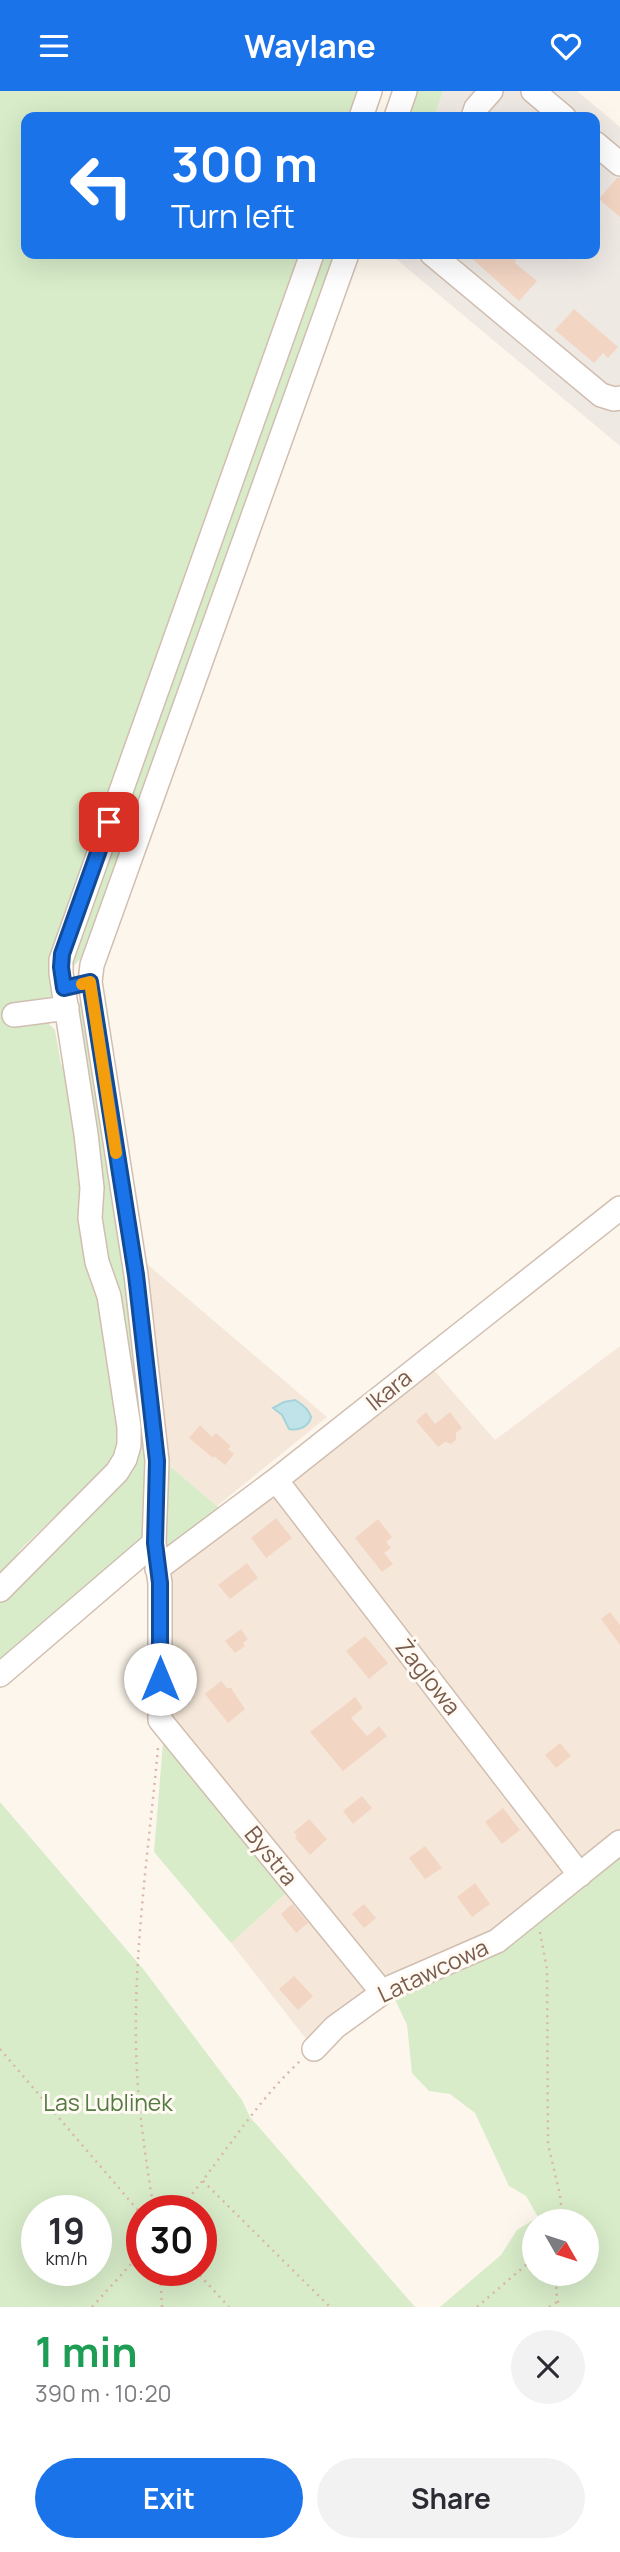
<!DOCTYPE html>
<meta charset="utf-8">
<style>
:root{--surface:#fff;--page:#f2f2f3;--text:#2b2b33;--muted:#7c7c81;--accent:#1a73e8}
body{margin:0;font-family:Manrope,sans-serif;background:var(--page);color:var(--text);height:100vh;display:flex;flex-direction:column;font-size:26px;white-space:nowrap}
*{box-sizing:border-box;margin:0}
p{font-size:23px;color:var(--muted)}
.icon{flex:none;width:38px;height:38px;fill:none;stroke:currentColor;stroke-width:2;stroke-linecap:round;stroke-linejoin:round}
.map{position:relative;height:2216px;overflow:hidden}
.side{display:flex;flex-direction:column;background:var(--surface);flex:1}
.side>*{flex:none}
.guide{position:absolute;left:21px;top:21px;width:579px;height:147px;border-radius:14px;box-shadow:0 7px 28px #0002;background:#1a73e8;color:#fff;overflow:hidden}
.needle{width:46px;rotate:129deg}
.tools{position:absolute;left:522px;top:2118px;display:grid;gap:14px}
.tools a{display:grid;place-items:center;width:77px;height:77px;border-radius:50%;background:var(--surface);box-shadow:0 7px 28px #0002;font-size:35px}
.speed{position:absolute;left:21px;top:2104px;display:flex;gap:14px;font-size:35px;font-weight:700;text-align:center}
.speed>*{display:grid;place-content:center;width:91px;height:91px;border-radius:50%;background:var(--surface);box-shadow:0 7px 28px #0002;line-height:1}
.speed small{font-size:18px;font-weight:400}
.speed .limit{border:10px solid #d22;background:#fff;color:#111}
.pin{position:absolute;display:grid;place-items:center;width:60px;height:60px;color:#fff;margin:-30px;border-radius:14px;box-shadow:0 4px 10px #0006}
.me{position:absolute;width:77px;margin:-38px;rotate:0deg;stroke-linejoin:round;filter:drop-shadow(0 0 5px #0008)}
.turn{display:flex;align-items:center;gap:24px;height:147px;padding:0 35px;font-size:32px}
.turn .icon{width:91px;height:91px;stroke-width:2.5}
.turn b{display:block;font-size:49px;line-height:60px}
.round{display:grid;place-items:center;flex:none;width:74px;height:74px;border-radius:37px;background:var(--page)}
.summary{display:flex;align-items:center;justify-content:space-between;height:119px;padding:0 35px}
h1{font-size:42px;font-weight:700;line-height:52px;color:#1e9e55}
.action{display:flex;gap:14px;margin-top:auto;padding:14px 35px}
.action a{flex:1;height:80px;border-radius:42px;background:var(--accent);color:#fff;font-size:28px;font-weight:700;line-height:80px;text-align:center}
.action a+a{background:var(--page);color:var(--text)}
header{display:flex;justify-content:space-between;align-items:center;height:91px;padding:0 35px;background:var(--accent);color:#fff;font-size:32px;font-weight:700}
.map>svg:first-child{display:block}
.residential{fill:#f5e8da}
.industrial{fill:#efe9e4}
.green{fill:#d8ecc9;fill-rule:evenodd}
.water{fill:#bfe3e8;stroke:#a5d3da;stroke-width:2}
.building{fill:#f3d5c3}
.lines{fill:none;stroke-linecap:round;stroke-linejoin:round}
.minor-casing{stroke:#d1beb0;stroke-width:26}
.path{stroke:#d9b8a5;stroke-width:2.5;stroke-dasharray:2 5;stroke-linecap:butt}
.minor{stroke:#fff;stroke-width:23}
.route-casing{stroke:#114b97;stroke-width:18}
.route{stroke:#1a73e8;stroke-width:12}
.slow{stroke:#f59e0b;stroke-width:12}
.labels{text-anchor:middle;stroke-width:6;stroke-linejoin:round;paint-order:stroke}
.street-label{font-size:23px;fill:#7a5c4d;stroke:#fffaf3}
.park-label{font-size:23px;fill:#537a41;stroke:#fffaf3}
</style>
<header><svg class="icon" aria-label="menu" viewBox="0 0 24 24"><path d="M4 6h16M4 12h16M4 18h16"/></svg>Waylane<svg class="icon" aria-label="heart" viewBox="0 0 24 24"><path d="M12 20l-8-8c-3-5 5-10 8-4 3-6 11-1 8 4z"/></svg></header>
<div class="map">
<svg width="620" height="2216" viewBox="0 0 620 2216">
<rect width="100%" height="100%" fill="#fdf6ec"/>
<path class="residential" d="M147,1173L327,1326L217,1415L165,1371Z
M620,1255V1763L393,1904L314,1958L231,1852L298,1792L164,1623L166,1481L267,1408H283L294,1397L296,1381L431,1276L495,1349Z"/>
<path class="industrial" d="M443,0H577L620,36V355L390,163H595V26H434Z"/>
<path class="green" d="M0,0H365L356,26H26V163H306L296,192L290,187L282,214L288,217L54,905L51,909L47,931L55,939L61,973L74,996L113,1251L120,1361L79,1415L53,1427L20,1459L8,1484L0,1491Z
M412,0H443L434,26H403Z
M317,163H339L92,855L71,878L65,874Z
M76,911L86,913L151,1367L143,1448L0,1576V1507L126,1379Z
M165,1371L224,1421L165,1465Z
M164,1640L291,1798L231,1852L154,1761Z
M0,1711L144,1879L242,2009L250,2026L415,2216H0ZM37,2119H96V2179H37ZM142,2119H201V2179H142Z
M620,1763V2216H440L501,2164L517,2139L538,2126L526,2105L509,2095L475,2022L450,2003L429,2000L412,1982L407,1934L393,1904ZM534,2130H586V2182H534Z"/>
<path class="water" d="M295,1309C302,1313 309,1318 311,1326C309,1336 298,1340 289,1338L282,1324L273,1317L284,1311Z"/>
<path class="building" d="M617,87H620V126L599,108Z
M467,163H508L516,169L515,172L537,190L519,210Z
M574,218L618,256L608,267L603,262L594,272L555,239Z
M426,1321L435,1333L450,1321L462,1337L456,1342V1349L451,1353L445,1351L438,1356L416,1330Z
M200,1334L212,1346L216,1342L231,1355L228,1358L234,1363L225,1374L214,1365L213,1367L189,1347Z
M276,1427L292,1447L266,1467L251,1447Z
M378,1428L392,1446L386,1451L391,1457L384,1462L393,1473L382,1481L355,1447Z
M247,1472L258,1487L230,1508L218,1494Z
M610,1521L620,1534V1554L601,1528Z
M241,1538L248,1548L243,1552L245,1555L235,1562L225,1550Z
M365,1545L388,1572L369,1588L346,1560Z
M221,1590L227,1597H231L245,1618L228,1632L205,1603Z
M355,1606L363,1617L351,1627L367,1645L379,1635L387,1645L343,1680L310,1641Z
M560,1652L571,1665L556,1677L545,1664Z
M362,1705L372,1717L353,1733L343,1720Z
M503,1717L520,1739L502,1753L485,1731Z
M309,1728L327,1748L310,1764L295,1747L297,1745L294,1741Z
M425,1755L442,1777L425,1788L409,1767Z
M475,1792L490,1813L472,1826L457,1806Z
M292,1813L308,1832L296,1842L281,1823Z
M364,1813L376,1827L364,1837L352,1823Z
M294,1885L313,1905L298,1919L279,1898Z"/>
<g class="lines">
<g class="minor-casing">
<path id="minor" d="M533,0L564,26
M361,26L370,0
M396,26L405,0
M473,26L476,17L491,0
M595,52L620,73
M347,163L92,874L90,891L136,1184L157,1370L154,1452L160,1492V1629L382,1901
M432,163L601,304L614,308L620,307
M14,924L67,917
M276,1389L580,1784
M157,1478L276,1389L620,1117
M0,1499L117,1381L125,1368L129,1354V1336L109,1205L97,1171L90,1127L92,1097L86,1043L61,882V869L312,163
M0,1584L154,1452
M314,1958L335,1936L389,1897L497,1850L620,1751"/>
</g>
<path class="path" d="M540,1841L547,1878L548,2053L560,2104L563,2130
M0,1958L142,2124
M203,2090L330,2216
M154,2119C145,2065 137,2010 136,1955C134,1856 149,1755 158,1657
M179,2119C220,2071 253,2014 300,1970
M160,2179L162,2216
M195,2179L229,2216
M558,2182L556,2200L559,2216
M92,2216L142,2161
M477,2216L534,2167
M549,2216L557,2211"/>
<use href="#minor" class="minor"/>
</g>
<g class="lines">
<g class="route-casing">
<path id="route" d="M109,731L62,863L61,876L64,897L90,891L136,1184L157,1370L155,1452L160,1492V1588"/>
</g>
<use href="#route" class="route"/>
<path class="slow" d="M82,893L90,891L116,1062"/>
</g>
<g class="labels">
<g class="street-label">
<text transform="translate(389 1299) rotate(-39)" y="8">Ikara</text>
<text transform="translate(428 1586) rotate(52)" y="8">Żaglowa</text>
<text transform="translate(271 1765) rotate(51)" y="8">Bystra</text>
<text transform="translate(433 1880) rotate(-25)" y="8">Latawcowa</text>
</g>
<g class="park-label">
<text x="108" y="2020">Las Lublinek</text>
</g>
</g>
</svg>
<div class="tools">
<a><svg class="needle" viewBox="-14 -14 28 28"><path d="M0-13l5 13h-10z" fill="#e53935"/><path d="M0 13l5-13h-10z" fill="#7c7c81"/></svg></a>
</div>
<div class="speed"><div>19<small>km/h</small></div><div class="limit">30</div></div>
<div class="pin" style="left:109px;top:731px;background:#d93025"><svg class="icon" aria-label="arrive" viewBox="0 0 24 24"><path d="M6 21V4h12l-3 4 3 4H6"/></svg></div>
<svg class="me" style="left:160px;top:1588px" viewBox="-20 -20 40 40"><circle r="19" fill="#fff"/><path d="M0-13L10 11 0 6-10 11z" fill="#1a73e8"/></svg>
<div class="guide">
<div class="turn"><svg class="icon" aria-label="left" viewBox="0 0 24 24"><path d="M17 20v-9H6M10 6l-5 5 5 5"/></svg><div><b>300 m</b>Turn left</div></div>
</div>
</div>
<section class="side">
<div class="summary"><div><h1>1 min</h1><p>390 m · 10:20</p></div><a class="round"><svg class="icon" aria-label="close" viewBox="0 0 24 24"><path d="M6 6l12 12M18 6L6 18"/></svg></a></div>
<div class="action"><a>Exit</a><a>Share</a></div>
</section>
